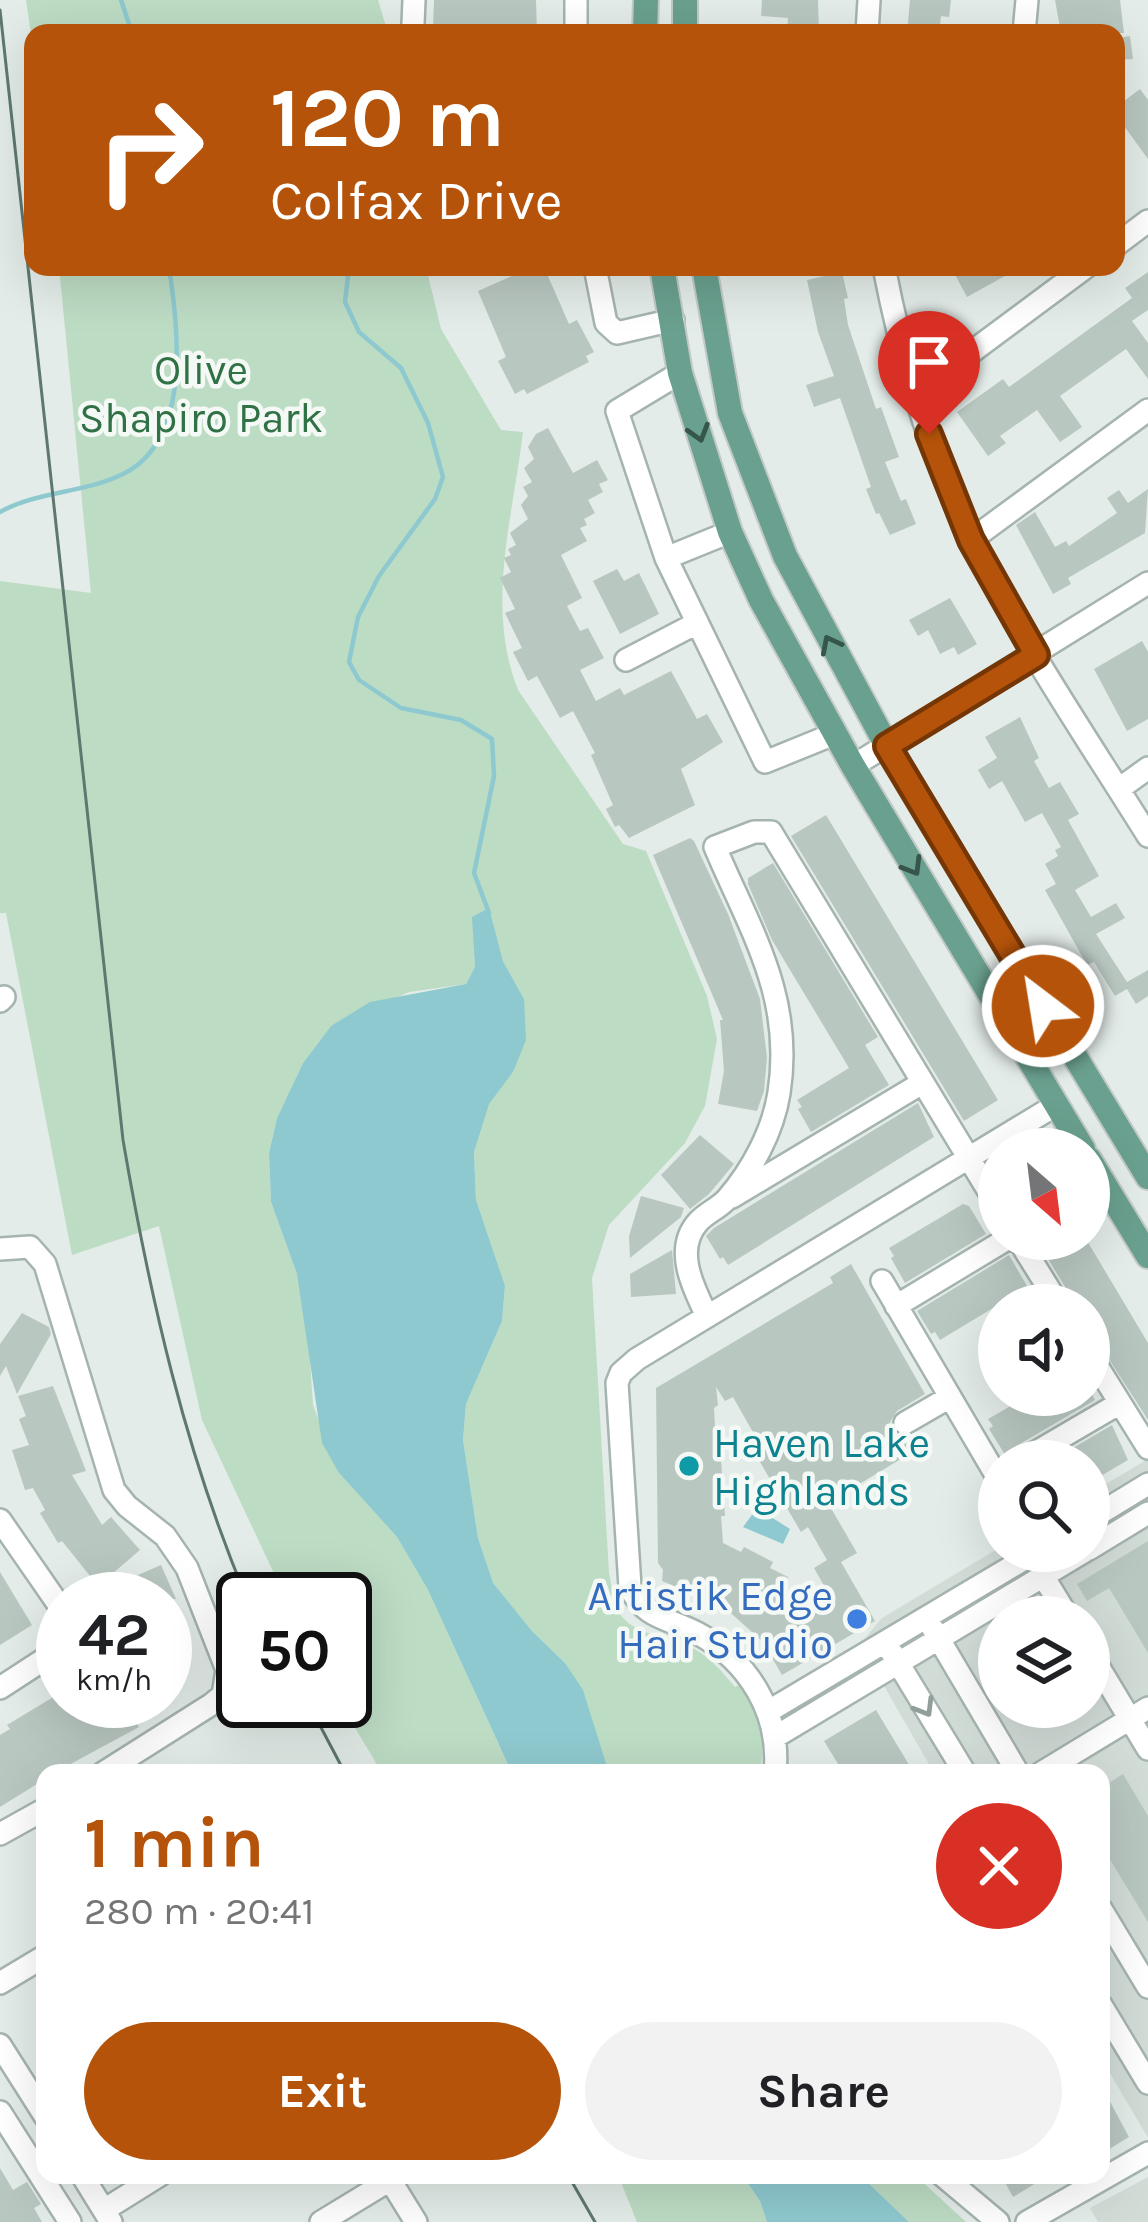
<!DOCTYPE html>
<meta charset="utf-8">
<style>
:root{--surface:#fff;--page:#f2f2f2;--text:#202124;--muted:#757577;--accent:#b45309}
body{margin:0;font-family:Karla,sans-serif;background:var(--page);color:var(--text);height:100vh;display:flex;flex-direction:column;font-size:45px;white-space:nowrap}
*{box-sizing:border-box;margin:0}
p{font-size:39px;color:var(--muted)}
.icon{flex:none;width:66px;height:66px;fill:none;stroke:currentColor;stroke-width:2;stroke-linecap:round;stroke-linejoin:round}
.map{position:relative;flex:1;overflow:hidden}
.panel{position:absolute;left:36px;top:1764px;width:1074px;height:420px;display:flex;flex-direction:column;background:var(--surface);border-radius:24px;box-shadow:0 12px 48px #0002}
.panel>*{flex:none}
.banner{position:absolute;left:24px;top:24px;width:1101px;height:252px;border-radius:24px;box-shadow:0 12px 48px #0002;background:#b45309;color:#fff;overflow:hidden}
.needle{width:78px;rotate:152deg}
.fabs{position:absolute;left:978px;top:1128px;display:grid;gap:24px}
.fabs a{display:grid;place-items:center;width:132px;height:132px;border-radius:50%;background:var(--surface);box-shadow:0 12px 48px #0002;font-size:60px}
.speed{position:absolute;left:36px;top:1572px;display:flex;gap:24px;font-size:60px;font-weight:700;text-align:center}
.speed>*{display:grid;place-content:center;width:156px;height:156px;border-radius:50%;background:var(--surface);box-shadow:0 12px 48px #0002;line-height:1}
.speed small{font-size:30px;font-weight:400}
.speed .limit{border:6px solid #111;border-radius:18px;background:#fff;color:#111}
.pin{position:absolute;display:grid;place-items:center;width:102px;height:102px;color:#fff;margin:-123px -51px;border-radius:50% 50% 50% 0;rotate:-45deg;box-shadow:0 0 12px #0007}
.pin .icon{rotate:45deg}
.me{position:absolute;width:132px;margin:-66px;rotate:329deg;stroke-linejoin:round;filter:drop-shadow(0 0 9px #0008)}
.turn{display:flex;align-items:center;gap:42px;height:252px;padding:0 48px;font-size:54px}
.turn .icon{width:156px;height:156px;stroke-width:2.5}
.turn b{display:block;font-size:84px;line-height:102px}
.round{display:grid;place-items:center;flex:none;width:126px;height:126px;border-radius:63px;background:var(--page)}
.headline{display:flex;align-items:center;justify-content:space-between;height:204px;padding:0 48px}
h1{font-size:72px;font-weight:700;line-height:90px;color:var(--accent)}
.primary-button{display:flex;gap:24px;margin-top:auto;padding:24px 48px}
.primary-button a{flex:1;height:138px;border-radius:72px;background:var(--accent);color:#fff;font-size:48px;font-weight:700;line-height:138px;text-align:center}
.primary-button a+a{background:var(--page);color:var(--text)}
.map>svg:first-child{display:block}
.built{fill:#d2dcd7;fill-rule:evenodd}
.green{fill:#bddcc4}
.water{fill:#8ec9cf}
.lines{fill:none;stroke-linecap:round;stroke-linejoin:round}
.stream{stroke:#8ec9cf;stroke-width:4.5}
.building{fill:#b9c7c1;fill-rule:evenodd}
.minor-casing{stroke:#a6b4af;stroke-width:26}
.major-casing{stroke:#c2c9c6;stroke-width:28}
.minor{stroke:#fff;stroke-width:21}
.major{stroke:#6aa08f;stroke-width:24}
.tram{stroke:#5e7870;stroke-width:3}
.oneway{stroke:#36564c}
.oneway2{stroke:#929e9a}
.route-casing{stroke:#753606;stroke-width:30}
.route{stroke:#b45309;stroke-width:21}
.culture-dot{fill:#0f9aa8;stroke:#f4f9f6;stroke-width:4.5}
.shop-dot{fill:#3f7fe0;stroke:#f4f9f6;stroke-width:4.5}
.labels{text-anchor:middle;stroke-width:9;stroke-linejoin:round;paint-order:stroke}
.park-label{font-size:42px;fill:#307245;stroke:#f4f9f6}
.culture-label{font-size:42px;fill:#0d838f;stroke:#f4f9f6;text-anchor:start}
.shop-label{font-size:42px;fill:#366cbe;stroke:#f4f9f6;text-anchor:end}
</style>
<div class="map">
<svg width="1148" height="2222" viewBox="0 0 1148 2222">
<rect width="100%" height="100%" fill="#e3ece8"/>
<path class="built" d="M1148,1459V2138L1101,2058V1773H934L860,1644L882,1618L999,1548V1551H1089V1494ZM999,1617H1089V1707H999Z
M1148,2177V2222H1098L1090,2208Z"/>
<path class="green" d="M26,0H378L388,33H33V48Z
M59,267H426L441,329L501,430L523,432C513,517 485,606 518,690L623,844L646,851L707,996L717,1039L705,1106L685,1143L609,1225L592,1278L609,1573C612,1587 613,1607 623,1618C639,1635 665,1636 685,1644C707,1654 720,1669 735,1687L741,1684C759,1713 768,1740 759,1773H609L565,1663L532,1631L493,1584L478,1538L463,1440L466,1404L502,1321L505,1287L476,1200L474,1152L488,1104L513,1072L524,999L503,961L489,909L473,917L475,967L466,984L409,992L331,1026L303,1063L277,1118L269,1153L271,1202L297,1274L308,1332L313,1405L339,1473L397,1537L428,1590L512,1773H382L339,1701H345V1599H286L202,1420L159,1226L72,1255L6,913H0V581L91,593Z
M618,2175H742L760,2201L767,2222H637Z
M860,2175H915L966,2222H909Z"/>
<path class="water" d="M489,908L503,961L524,999L526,1040L513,1072L489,1104L474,1152L476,1200L505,1286L502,1321L466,1404L463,1440L478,1538L493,1583L532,1631L565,1663L583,1690L609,1773H512L428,1590L397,1537L339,1473L322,1443L297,1274L271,1202L269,1153L277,1118L303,1063L331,1026L370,1002L466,984L475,967L472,917Z
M757,1508L790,1529L783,1544L743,1527Z
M742,2175H860L909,2222H767L760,2201Z"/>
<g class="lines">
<path class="stream" d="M121,0L132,33
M349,267L345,302L359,332L401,368L428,423L443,477L435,499L379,576L358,617L349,662L359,680L401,708L461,720L492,739L494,776L474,873L489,913
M0,512C37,491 87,493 125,473C192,438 178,328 169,267"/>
</g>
<path class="building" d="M434,0H536L537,32L433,30Z
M762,0H818L819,33H787L788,18L761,16Z
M910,0H951L949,17L941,16L939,33H907Z
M1055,0H1120L1124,33H1061Z
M1130,36L1133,59L1116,60V38Z
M1140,89L1148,100V159L1116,115V107Z
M532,267H544L569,324L577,320L594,352L586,356L589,362L527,394L524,389L515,394L498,361L506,357L478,291Z
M951,267H1021L967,297Z
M842,272L848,298L844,299L848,325L876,409L881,407L899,457L885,462L901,501L906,499L916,524L890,535L879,513L876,514L866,489L871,487L840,398L814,407L806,385L834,376L818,332L807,280Z
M1148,272V310L1132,321L1148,343V379L1126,349L1060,396L1082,427L1060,442L1037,410L1000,436L1006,443L988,456L957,412L1003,379L1009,387L1132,298L1125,288Z
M548,428L573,473L597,460L608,480L599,484L603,492L588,500L595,513L584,519L587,525L580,528L587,541L561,555L582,598L567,606L580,631L588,628L604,658L580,670L596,701L620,688L624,695L671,671L697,719L707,714L723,742L681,769L695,805L629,838L619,825L615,827L606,809L613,805L591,755L595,753L573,711L560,718L537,676L528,681L513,652L522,648L505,613L515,609L500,578L511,572L504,558L511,555L508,549L516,545L510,533L528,519L521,505L528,496L523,487L532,482L524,468L534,459L528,447L536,434Z
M1148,489L1145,533L1068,578L1071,584L1053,594L1016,525L1035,512L1055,547L1066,541L1069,546L1117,513L1107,498L1119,490L1128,503Z
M617,569L624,581L639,573L659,614L620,634L593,581Z
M950,598L977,644L958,655L954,647L940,654L928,630L918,636L909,620Z
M1142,641L1148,652V719L1127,731L1094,669Z
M1020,717L1039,758L1034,761L1049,788L1060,782L1079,814L1068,820L1099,876L1075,890L1091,917L1116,903L1125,918L1096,934L1127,982L1148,970V996L1136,1004L1127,989L1115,996L1094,962L1087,965L1045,890L1056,884L1045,864L1058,856L1055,850L1061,847L1042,813L1025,822L1002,781L989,789L978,770L997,758L985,737Z
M826,815L998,1100L964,1121L791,836Z
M690,838L694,841L728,914L760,999L767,1058L764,1091L757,1111L718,1104L724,1071L720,1020H723L653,855Z
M773,863L878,1037L865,1045L889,1085L811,1132L798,1109L802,1107L797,1100L849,1068L772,940L748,884V878Z
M918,1103L934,1137L728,1265L723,1257L720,1259L706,1236L714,1228Z
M700,1135L734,1164L709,1194L690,1209L661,1175Z
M641,1196L684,1208L681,1217L630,1258L629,1236Z
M963,1204L969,1206L986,1234L905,1283L891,1258L894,1256L889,1248Z
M1036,1239H1086L1148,1343V1420L1089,1328V1305H1076Z
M672,1250L676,1294L631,1297L630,1274Z
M1009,1255L1038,1305H998L940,1340L935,1332L931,1334L917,1311Z
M851,1264L925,1394L897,1411L890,1422L897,1435L913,1436L919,1448L828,1503L857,1553L841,1562L875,1621L782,1675L763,1642L723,1606L662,1581L663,1570L658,1563L656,1388L833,1283L830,1277ZM716,1387L725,1401L733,1397L758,1441L750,1445L801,1532L808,1527L827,1560L814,1568L831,1598L819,1592L802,1602L781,1591L788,1577L770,1568L773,1562L744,1547L741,1552L723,1543L721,1516H725L720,1445H716L714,1408L718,1405Z
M22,1313L49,1327L51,1334L17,1394L6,1366L0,1376V1344Z
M53,1386L86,1471L72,1475L102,1525L111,1517L140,1550L98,1586L62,1541L58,1543L40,1513L45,1510L33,1488L25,1490L12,1450L29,1445L19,1419L26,1416L18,1396Z
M1030,1395H1092L1095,1400L1013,1448L1007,1458L989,1429L993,1426L988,1419Z
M1112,1425L1128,1460L1089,1483V1461H1051Z
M1148,1541V1653L1109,1588L1087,1601L1077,1584Z
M161,1565L176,1599H113L108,1588Z
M0,1572L32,1625L0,1645Z
M165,1648L185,1654L167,1706H165Z
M60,1693L63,1701H123L139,1727L54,1773H45V1779L0,1807V1735L10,1729L7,1725Z
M876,1710L914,1773H853L850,1768L843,1772L824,1741Z
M1123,1774L1148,1816V1922L1101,1845V1788Z
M1101,2085L1129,2137L1101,2154Z
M0,2168L13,2190L27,2182L41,2204L34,2208L42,2222H0Z
M1001,2175H1049L1013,2197Z"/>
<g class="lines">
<g class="minor-casing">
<path id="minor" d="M413,24L414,0
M576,33V0
M867,33L869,0
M1024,33L1027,0
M1116,245L1148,221
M595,267L606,323L617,333L673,320
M884,267C902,360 929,451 970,537C1020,641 1087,738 1148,836
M680,373L617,411L666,558L765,762L834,734
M915,394L1086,267
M971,540L1148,410
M666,558L730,532
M626,660L697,623
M853,766L1148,583
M1119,789L1148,768
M0,1001L4,997
M732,1197L922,1083
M1018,1239L1059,1305
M0,1249L30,1247L45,1264L114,1490L127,1506L165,1536L187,1568L227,1670L223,1695L212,1704L103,1773
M882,1281L999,1480
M896,1306L1007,1239
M707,1316C694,1289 673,1250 698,1222C706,1213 719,1208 727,1199C752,1170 773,1131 779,1093C794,997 751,932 715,847L754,832H771L999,1208
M1089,1353L1148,1448
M905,1423L950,1397
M1021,1461L1120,1403
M0,1520L63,1611
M1089,1520L1148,1484
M1089,1549L1148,1513
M1042,1564L1043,1576L1068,1617
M933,1629L1018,1773
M1089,1651L1148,1749
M892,1653L965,1773
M0,1688L63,1647
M769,1711L1038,1551
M775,1737L1085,1551
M775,1773C781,1714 749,1661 697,1633C669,1618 644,1619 630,1587L617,1383L621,1373L637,1359L1056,1105
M1041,1773L1148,1708
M0,1834L45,1809
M1101,1909L1148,1987
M0,1983L45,1956
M1101,2005L1148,2083
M0,2045L45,2116
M0,2112L70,2222
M82,2175L111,2222
M387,2175L416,2222
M942,2175L998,2222
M104,2210L160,2175
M321,2222L390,2180
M1027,2222L1148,2153"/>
</g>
<g class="major-casing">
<path id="major" d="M645,33L646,0
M685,33V0
M662,267L680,373L730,532L761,600L853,766L1083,1149
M704,267L730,413L785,556L887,746L1148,1177
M1089,1159L1148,1256"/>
</g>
<use href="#minor" class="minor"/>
<use href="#major" class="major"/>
<path class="tram" d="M0,10L123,1140C150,1297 185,1452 247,1599
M307,1701L345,1773
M568,2175L595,2222"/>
</g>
<defs><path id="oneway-chevron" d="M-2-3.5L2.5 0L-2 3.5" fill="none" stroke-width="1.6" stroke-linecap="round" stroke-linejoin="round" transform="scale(3)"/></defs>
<g class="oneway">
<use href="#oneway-chevron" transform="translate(699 433) rotate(73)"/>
<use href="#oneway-chevron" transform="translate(830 644) rotate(-117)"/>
<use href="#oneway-chevron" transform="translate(913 867) rotate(59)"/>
</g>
<use class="oneway2" href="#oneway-chevron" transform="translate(925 1708) rotate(59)"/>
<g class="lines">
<g class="route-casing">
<path id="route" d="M929,434L971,540L1036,655L887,746L1043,1006"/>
</g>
<use href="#route" class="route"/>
</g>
<circle class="culture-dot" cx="689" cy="1466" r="12"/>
<circle class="shop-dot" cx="857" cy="1619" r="12"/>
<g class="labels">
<g class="park-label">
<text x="201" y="384">Olive<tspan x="201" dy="48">Shapiro Park</tspan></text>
</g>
<g class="culture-label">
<text x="713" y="1457">Haven Lake<tspan x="713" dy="48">Highlands</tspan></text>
</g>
<g class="shop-label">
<text x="833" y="1610">Artistik Edge<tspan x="833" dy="48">Hair Studio</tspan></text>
</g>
</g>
</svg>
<div class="fabs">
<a><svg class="needle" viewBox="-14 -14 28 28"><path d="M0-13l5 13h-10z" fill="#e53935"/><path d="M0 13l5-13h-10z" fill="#757577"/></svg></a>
<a><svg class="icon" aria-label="sound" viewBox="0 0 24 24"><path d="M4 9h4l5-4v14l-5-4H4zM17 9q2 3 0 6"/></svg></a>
<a><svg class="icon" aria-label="search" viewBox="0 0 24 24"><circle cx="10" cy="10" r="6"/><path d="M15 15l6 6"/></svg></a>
<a><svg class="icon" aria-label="layers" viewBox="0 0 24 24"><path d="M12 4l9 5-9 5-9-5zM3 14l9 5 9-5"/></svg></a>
</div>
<div class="speed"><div>42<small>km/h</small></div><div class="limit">50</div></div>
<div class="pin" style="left:929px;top:434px;background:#d93025"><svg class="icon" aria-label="arrive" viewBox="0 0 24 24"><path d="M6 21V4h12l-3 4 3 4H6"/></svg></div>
<svg class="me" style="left:1043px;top:1006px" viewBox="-20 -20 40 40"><circle r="17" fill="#b45309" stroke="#fff" stroke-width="3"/><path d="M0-11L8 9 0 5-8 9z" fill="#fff"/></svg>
<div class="banner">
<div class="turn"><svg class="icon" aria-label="right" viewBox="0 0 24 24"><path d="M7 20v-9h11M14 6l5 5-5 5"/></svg><div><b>120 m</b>Colfax Drive</div></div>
</div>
<section class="panel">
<div class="headline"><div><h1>1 min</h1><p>280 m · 20:41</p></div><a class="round" style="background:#d93025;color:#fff"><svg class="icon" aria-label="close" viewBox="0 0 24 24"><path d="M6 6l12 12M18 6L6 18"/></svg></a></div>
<div class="primary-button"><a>Exit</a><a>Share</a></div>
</section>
</div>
